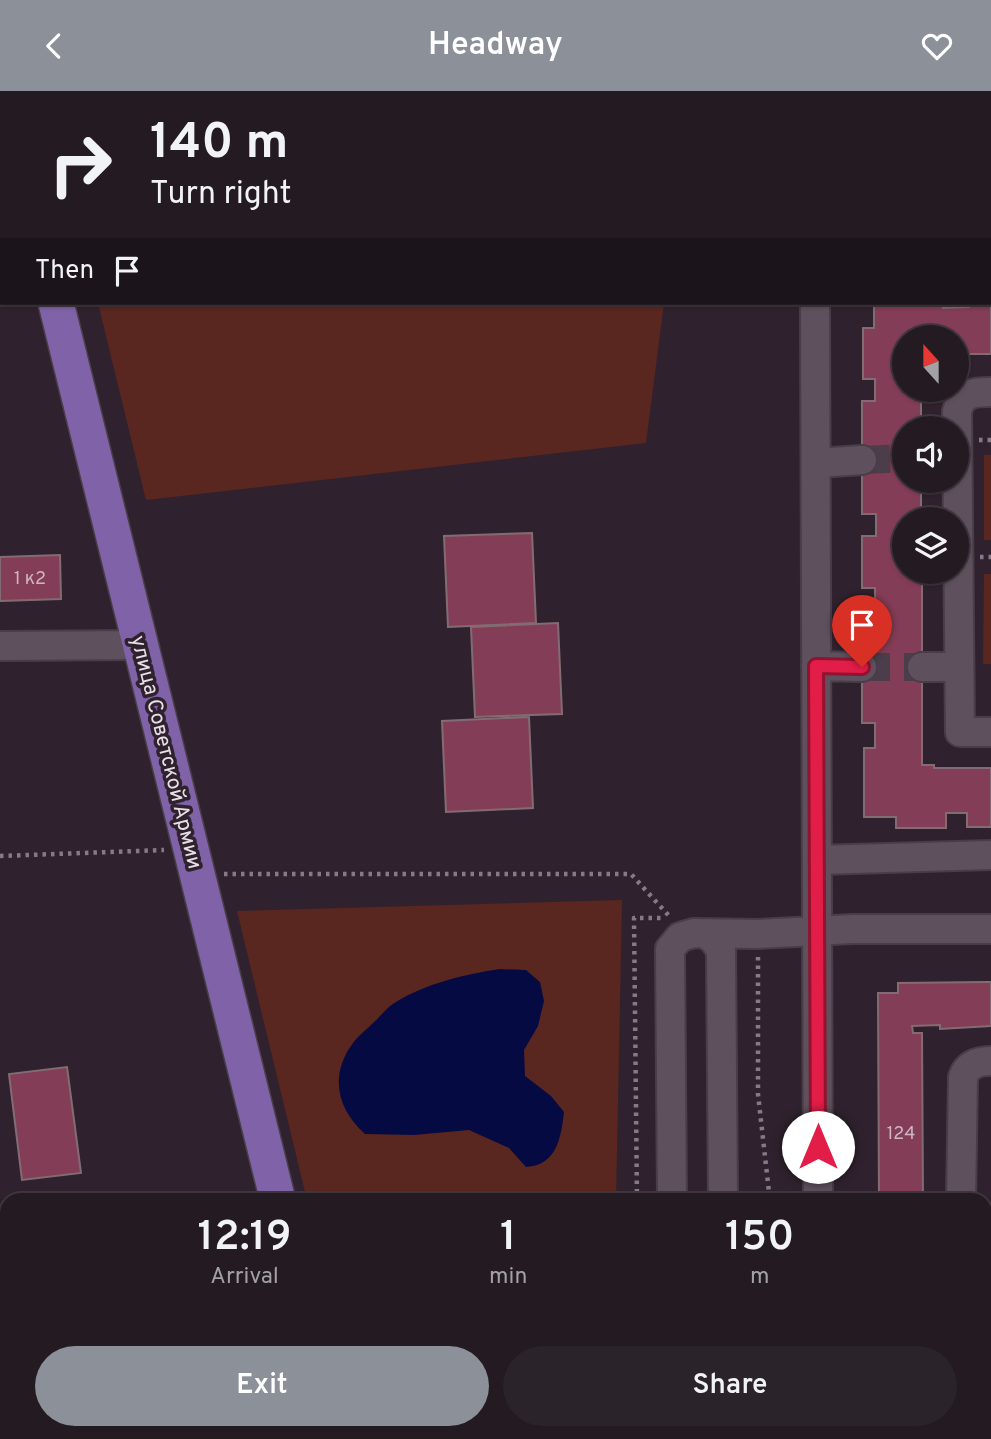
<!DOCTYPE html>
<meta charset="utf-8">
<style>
:root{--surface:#231a22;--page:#2b232a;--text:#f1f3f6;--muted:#a3a1a5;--line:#403840;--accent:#8c9099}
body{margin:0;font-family:Overpass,sans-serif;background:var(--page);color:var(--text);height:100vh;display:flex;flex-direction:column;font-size:26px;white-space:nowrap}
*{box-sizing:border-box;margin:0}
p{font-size:23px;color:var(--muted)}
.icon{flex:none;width:38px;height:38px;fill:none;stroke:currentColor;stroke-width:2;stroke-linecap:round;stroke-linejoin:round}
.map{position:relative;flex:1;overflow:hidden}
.details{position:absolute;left:0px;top:1102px;width:992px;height:247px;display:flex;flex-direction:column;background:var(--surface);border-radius:21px 21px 0 0;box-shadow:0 2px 5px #0004,0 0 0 2px var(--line)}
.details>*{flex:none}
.hud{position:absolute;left:0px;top:0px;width:992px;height:214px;box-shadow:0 2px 5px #0004,0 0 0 2px var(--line);background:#231a22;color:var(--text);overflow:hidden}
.needle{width:46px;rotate:339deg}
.fabs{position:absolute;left:892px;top:234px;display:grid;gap:14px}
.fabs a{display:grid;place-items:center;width:77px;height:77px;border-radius:50%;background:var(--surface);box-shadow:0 2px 5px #0004,0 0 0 2px var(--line);font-size:35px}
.pin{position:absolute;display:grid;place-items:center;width:60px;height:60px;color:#fff;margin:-72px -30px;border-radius:50% 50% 50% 0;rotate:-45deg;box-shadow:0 0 7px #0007}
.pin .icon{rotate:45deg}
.me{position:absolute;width:77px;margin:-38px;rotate:0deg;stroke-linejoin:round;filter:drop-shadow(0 0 5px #0008)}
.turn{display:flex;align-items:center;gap:24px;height:147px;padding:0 35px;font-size:32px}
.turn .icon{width:91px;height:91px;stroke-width:2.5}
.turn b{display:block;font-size:49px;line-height:60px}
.then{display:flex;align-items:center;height:66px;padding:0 35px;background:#0003;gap:14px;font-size:26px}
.eta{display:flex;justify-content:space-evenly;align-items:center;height:119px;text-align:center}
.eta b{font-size:42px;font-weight:600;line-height:49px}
.button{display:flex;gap:14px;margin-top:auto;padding:14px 35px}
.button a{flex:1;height:80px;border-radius:42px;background:var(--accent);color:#fff;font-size:28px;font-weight:600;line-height:80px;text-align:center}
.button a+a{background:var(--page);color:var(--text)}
header{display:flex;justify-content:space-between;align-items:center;height:91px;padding:0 35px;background:var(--accent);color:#fff;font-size:32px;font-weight:600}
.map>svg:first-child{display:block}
.green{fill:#59271f}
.water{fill:#050b42}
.building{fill:#843d56;stroke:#826c72;stroke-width:2}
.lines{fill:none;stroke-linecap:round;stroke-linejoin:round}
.minor-tunnel{stroke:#4b3e4a;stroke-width:28;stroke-dasharray:28 14;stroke-linecap:butt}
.minor-casing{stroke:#493e48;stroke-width:32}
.major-casing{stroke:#493e48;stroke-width:38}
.path{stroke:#867b85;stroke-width:4.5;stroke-dasharray:3.5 5;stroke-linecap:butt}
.minor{stroke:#5f505d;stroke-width:28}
.major{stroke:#8062a8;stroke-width:35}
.route-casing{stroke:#92132f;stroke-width:18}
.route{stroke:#e11d48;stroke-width:12}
.labels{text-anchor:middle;stroke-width:7;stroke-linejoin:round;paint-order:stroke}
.number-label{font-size:18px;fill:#cfb6c3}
.street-label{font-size:21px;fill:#e8dfe7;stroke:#2f222e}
</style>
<header><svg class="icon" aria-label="back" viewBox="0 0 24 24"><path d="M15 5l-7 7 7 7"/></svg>Headway<svg class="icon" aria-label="heart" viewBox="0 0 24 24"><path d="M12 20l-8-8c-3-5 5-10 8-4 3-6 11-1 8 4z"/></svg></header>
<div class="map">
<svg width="991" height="1348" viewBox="0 0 991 1348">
<rect width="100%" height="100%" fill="#2f222e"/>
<path class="green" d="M47,0H677L48,2Z
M98,212H664L646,352L146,409Z
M984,364H991V449H984Z
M984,483H991V573H983Z
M622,809L616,1109H307L237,820Z"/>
<path class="water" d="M499,878L526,879L540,891L544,910L538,935L524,959L525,985L551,1005L564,1021C561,1047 557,1074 526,1076L509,1057L469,1039L414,1044L365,1043C337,1018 329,984 353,952C358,945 366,939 372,933C380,926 387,916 396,911C427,892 463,884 499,878Z"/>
<path class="building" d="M875,0H919V2H875Z
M991,205V263H957V247H905V299H921V338H905V390H921V429H905V481H922V674H934V677H991V736H967V722H946V737H896V726H864V657H875V632H862V518H875V497H862V445H876V423H862V310H875V288H863V237H874V212H943V217L969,216V212H990Z
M532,442L536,532L448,536L444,445Z
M60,464L61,508L0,510V466Z
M558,532L562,623L475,626L471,536Z
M529,626L533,717L446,721L442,630Z
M986,891H991V935L940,938V934L912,935L913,942H922L923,1110H879L878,902H898V892Z
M67,976L81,1082L22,1089L9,983Z
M880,1342H925V1348H880Z"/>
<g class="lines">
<path class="minor-tunnel" d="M862,369L905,367
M862,576H922"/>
<g class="minor-casing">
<path id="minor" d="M813,0V2
M958,0V2
M990,99H991
M990,160H991
M815,212L818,1110
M991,301C973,301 961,302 957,321L960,641H991
M817,372L862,369
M0,555L141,554
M816,575L862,576
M922,576H958
M817,769L991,764
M705,843L713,848L721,859L723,1110
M672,1110L670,858L680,846L694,842L758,843L852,838H991
M961,1110L963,986C968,973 978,970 991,970
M675,1342V1348
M725,1342V1348
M819,1342L820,1348
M961,1342V1348"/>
</g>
<g class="major-casing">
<path id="major" d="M4,0V2
M56,212L278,1110
M331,1342L333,1348"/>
</g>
<path class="path" d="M0,83L2,90
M979,349H991
M980,466H991
M0,765L164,759
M224,783H631L670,826
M758,866V1003L770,1110
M637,1110L634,827H663
M772,1342V1348
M66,1348L67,1342
M637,1348L638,1342"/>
<use href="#minor" class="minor"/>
<use href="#major" class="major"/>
</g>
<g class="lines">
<g class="route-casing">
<path id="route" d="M818,1056L816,575L862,576"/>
</g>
<use href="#route" class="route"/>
</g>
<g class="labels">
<g class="number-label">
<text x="30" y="493">1 к2</text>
<text x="901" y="1048">124</text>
</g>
<g class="street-label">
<text transform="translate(167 661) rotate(76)" y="7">улица Советской Армии</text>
</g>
</g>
</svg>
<div class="fabs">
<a><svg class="needle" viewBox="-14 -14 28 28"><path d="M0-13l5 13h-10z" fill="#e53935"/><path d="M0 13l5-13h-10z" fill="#a3a1a5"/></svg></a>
<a><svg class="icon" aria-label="sound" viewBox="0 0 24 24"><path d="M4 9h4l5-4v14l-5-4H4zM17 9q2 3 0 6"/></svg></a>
<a><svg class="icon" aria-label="layers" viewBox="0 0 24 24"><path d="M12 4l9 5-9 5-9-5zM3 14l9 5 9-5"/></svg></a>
</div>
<div class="pin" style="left:862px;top:576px;background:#d93025"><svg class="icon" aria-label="arrive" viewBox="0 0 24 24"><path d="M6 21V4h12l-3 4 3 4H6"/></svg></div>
<svg class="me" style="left:818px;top:1056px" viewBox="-20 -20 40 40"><circle r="19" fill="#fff"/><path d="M0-13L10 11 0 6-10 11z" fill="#e11d48"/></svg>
<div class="hud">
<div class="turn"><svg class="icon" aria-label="right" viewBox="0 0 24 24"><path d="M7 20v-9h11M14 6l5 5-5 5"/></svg><div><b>140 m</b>Turn right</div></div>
<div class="then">Then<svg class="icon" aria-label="arrive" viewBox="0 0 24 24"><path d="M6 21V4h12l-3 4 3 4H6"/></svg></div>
</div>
<section class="details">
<div class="eta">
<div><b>12:19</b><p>Arrival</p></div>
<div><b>1</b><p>min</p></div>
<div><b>150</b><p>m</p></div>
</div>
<div class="button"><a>Exit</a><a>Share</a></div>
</section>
</div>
